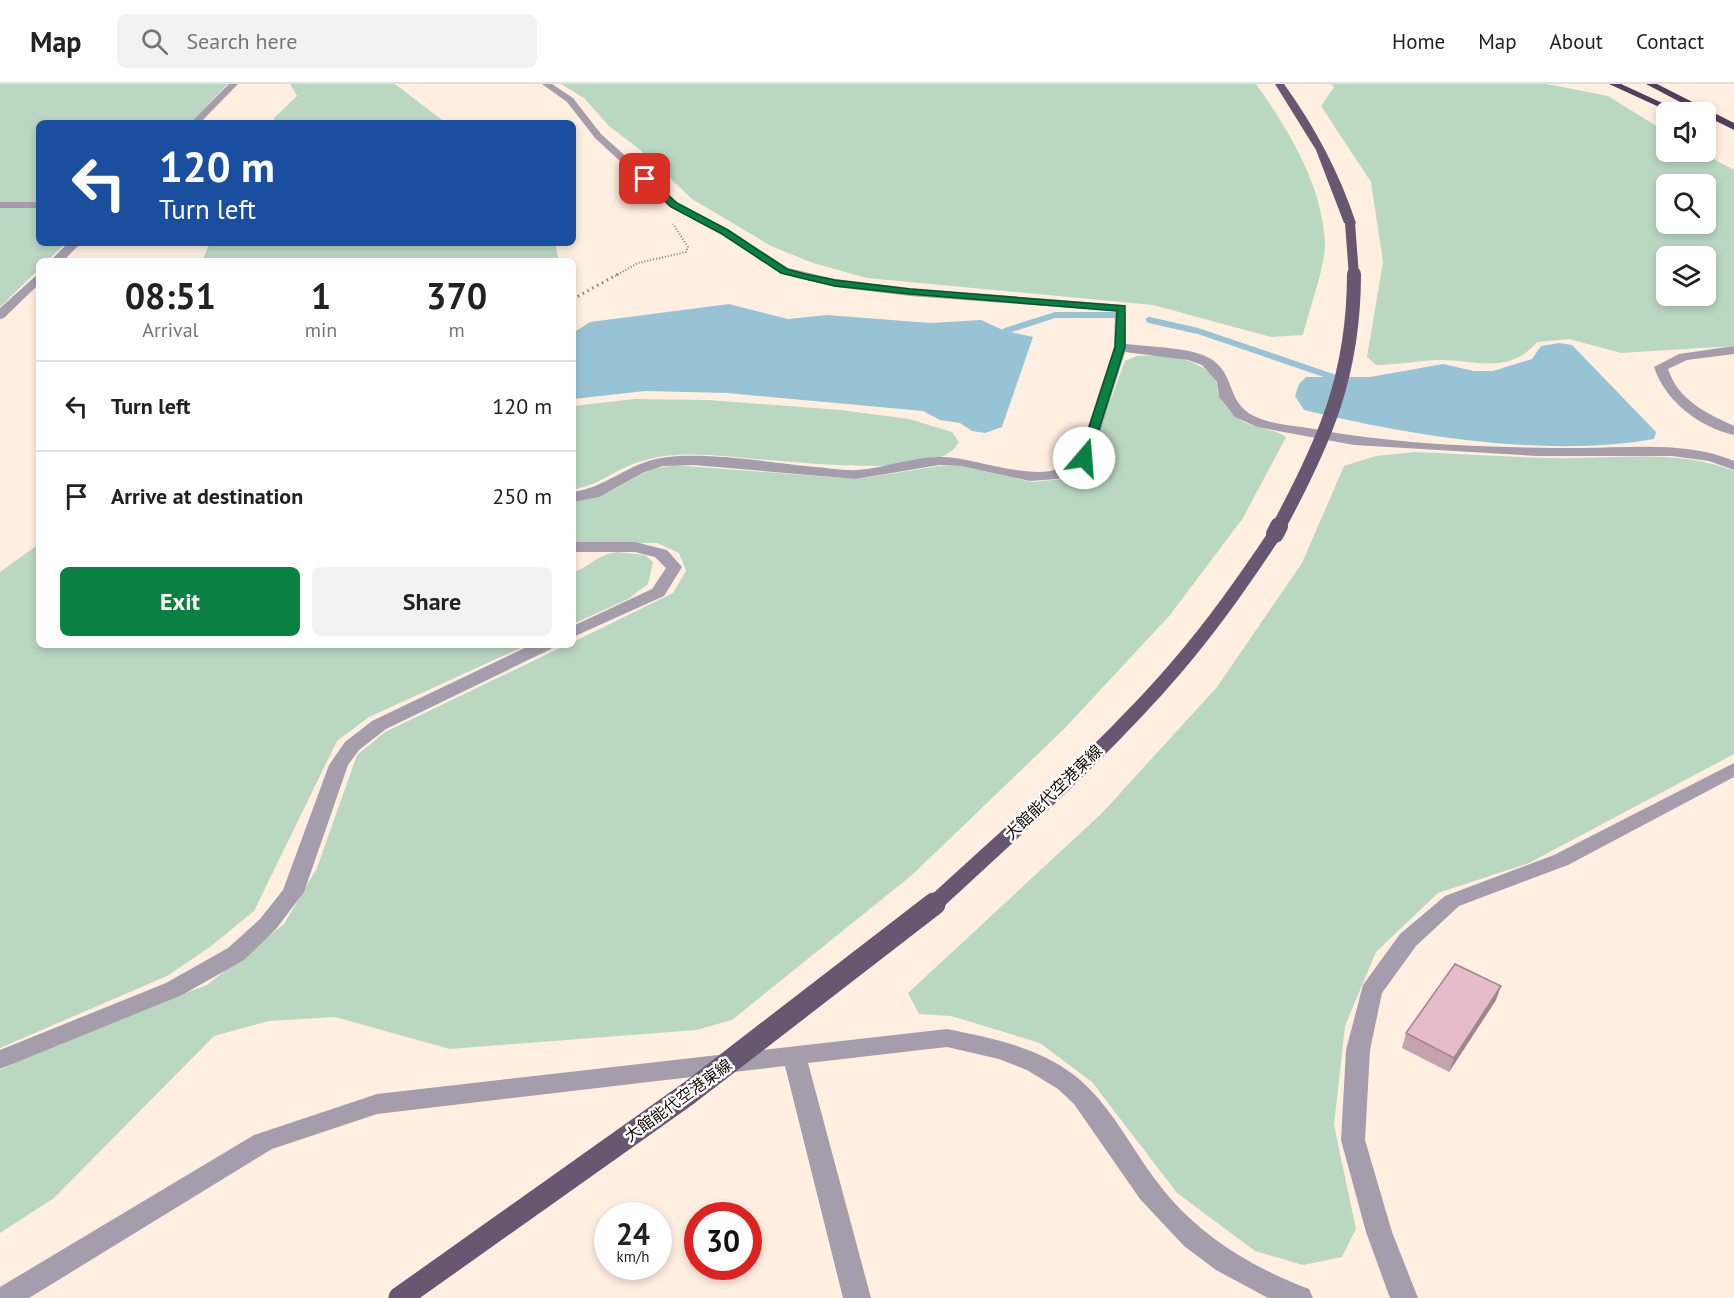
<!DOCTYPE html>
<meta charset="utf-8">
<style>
:root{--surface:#fff;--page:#f2f2f2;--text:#222;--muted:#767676;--line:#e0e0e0;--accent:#0b8043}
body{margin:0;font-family:"PT Sans","Noto Sans JP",sans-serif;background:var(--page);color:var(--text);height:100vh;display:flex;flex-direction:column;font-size:22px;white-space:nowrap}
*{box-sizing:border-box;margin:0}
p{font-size:20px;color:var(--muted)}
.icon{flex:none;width:33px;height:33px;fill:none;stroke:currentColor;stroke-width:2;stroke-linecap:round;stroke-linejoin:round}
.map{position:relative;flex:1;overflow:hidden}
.details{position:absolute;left:36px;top:174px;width:540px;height:390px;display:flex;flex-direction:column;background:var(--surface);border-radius:9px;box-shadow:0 3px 9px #0003}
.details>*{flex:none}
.banner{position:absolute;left:36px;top:36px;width:540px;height:126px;border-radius:9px;box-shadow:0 3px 9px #0003;background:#1a4fa0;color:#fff;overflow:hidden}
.fabs{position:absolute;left:1656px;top:18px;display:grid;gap:12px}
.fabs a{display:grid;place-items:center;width:60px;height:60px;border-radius:9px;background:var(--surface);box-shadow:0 3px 9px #0003;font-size:30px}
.speed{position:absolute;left:594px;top:1118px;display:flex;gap:12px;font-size:30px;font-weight:700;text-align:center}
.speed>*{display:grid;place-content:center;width:78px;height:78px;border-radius:50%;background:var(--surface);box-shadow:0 3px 9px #0003;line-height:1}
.speed small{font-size:15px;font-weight:400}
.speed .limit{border:9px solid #d22;background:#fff;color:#111}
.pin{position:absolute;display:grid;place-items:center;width:51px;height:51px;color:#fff;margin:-26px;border-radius:12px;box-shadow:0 3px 9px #0006}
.me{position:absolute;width:66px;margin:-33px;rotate:18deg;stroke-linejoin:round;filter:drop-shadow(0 0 4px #0008)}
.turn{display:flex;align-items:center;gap:21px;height:126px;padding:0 24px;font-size:27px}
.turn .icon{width:78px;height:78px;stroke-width:2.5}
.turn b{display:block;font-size:42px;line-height:51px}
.eta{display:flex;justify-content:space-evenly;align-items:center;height:102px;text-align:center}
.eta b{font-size:36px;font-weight:700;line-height:42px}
.cta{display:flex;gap:12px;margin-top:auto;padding:12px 24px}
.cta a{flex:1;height:69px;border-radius:9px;background:var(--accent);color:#fff;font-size:24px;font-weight:700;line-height:69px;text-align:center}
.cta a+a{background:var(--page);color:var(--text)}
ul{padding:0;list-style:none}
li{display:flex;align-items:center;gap:18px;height:90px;padding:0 24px;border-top:2px solid var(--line)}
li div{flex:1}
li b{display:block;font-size:22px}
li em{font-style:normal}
header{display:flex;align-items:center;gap:36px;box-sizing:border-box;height:84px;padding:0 30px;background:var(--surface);border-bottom:2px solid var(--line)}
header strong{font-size:28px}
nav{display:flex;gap:33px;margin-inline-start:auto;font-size:21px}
.search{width:420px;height:54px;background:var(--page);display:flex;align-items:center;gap:15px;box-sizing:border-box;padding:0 21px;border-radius:9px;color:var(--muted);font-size:22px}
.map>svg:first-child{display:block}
.green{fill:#bad7c2;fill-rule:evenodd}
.water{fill:#98c3d4}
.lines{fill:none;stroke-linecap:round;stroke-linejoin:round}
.stream{stroke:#98c3d4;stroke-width:6}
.path-far1{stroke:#897d73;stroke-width:2;stroke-dasharray:1 2;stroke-linecap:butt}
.path{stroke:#897d73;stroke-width:3;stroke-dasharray:1.5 4;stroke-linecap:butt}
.minor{fill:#a69dac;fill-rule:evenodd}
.major{fill:#675770;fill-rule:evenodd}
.highway{fill:#503f5b;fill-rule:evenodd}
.major-bridge-far3{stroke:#675770;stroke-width:10}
.major-bridge-far2{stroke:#675770;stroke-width:14}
.major-bridge-far1{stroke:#675770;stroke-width:18}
.major-bridge{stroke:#675770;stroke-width:23}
.wall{fill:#c6a2af}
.shaded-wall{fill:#a1848e}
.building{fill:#e6bccb;stroke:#a1848e;stroke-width:1.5}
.route{fill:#0b8043;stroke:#07532c;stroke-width:1.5}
.labels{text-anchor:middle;stroke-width:5;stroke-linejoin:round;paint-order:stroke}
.street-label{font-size:16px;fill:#130b04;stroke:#fff}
</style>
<header>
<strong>Map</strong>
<div class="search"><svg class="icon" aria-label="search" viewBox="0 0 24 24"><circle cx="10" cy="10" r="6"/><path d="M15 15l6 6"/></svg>Search here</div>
<nav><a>Home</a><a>Map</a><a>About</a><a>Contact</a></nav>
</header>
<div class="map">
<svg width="1734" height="1214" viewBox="0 0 1734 1214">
<rect width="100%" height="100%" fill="#ffefe1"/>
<path class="green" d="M0,0H228L190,39H39V118L0,119Z
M290,0H395L446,39H275L274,34L297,12Z
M561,0H1256C1289,46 1324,104 1325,162C1325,182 1308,230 1303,251L1271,253L1153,221L867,194L813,179L771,162L692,115L639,65L609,42L584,14Z
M1331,0H1547L1608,12L1666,48V68H1700L1734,86V262L1621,269L1569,255L1537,258C1508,292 1474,275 1437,276C1416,277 1396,281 1376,281L1367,273L1383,178L1371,98L1321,22L1334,3ZM1666,100H1706V140H1666ZM1666,172H1706V212H1666Z
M0,123H39V159H66L47,177H39V185L0,223Z
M210,159H555L559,177H202Z
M1162,271C1181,274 1208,279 1217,300C1218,303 1217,306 1218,309C1220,316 1229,327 1235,332C1250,345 1270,343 1286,353L1243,434L1170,531L1065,644L912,791L732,936L696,946L450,965L335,933L269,937L214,952L54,1114L0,1149V986L59,957L207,901L284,840L317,784L357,671L385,648L566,561H573V558L673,509L686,487L679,469L657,459H573V417L609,408L650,386L672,381L858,395L939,382H961L1032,398L1064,395L1085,386L1125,277L1137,272Z
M635,315L708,316L841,326L909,335L952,348L959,358C957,361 954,366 950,368C918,391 809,379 768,376C726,373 677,364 636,379C614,386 597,403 573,405V322Z
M1415,368C1460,370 1506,373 1552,374C1613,376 1676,364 1734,387V670L1529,779L1438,809L1376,868L1345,942L1334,1041L1356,1145L1342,1173L1303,1181L1255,1167L1177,1109L1092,998L1040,959L951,932L919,930L908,909L1102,729L1217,603L1302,479L1344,382L1376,372Z
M39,460V561H527L369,633L337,657L254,827L210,863L167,892L0,964V488Z
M617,468L645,471L653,478L648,500L628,515L573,540V488C591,483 595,471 617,468Z"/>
<path class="water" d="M729,220L788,235L827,231L930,239L981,236L1005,247L1033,253L1002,343L985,349L972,347L960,339L940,336L923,327L727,309L645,307L573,315V249L590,238Z
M1559,259L1572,261L1656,348L1654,355C1545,374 1411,352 1304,326L1295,312L1299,300L1306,293H1370L1443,280L1474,287H1493L1532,275L1541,262Z"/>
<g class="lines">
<path class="stream" d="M1149,236L1198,247L1336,294
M1005,247L1055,231H1113"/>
<path class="path-far1" d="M615,192L638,179L686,168L688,163L673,140"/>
<path class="path" d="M573,215L618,190"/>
<path class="minor" d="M229,0H238L200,39H190Z
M542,0H552L573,14L601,50L678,119L729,146L788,184L835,195L910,204L1125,221L1126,260C1150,263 1192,263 1211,275C1238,292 1224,322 1261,335C1277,341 1297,342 1314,345C1398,361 1495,364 1581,364C1632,364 1687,357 1734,377V386L1709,377L1672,372H1537L1354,361L1257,343L1235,333L1219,313L1217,298L1202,281L1188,276L1125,268L1092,374L1081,387L1057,395L1030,397L961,382L939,381L856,395L693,381L663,382L645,388L599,413L573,418V408C605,404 629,379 661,374C704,367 772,379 816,383C829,384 844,387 857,386C886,384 914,372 943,373C982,374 1048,406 1078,373L1114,263L1115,227L910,212L835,203L780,189L721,150L670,123L595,54L567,18Z
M0,118H39V124H0Z
M68,159H81L63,177H50Z
M39,189V200L4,234L0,235V224Z
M1734,262V270L1687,276L1668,285C1678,316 1706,329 1734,342V351C1699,343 1665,317 1654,283L1679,270Z
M573,458H635L667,466L682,483L664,512L573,553V542L652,505L666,484L655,473L635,468H573Z
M531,561H554L551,565L386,645L359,666L348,681L304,808L276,845L244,876L182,911L0,985V966L166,899L228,864L260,835L283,806L329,681L345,658L372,637Z
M1734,679V693L1568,781L1459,822L1416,862L1382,909L1370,966L1365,1056L1392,1148L1418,1214H1390L1366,1148L1341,1056L1346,966L1363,901L1400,850L1445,812L1554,771Z
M947,945C991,954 1038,963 1074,991C1111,1020 1130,1063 1158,1099C1196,1150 1251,1183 1309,1205L1313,1214H1268L1216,1186L1184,1162L1140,1115L1074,1020L1058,1005L1027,986L999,975L947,963L808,979L871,1214H843L785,982L377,1030L272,1065L29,1214H0V1203L254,1051L377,1010Z"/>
<path class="major" d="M1275,0H1284C1315,43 1339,88 1356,139L1354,141L1344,139L1316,66Z
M1275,445L1283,450C1251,498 1218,546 1181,589C1108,674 1023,749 941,825L934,827L927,825L923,820L927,815C1009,739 1095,666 1169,581C1206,539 1238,493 1269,447Z"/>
<path class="highway" d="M1609,0H1621L1682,28H1670Z
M1646,0H1657L1734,39V46L1706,32V28H1699Z"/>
<path class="major-bridge-far3" d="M1350,139L1354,192"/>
<path class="major-bridge-far2" d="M1278,444C1325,357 1354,291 1354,190"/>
<path class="major-bridge-far1" d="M1275,450L1279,442"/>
<path class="major-bridge" d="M400,1214L689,1009L934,820"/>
</g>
<path class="wall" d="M1496,916L1449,988L1402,964L1406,949Z"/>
<path class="shaded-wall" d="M1501,902L1496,916L1449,988L1454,974Z"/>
<path class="building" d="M1455,880L1501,902L1454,974L1406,949Z"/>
<path class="route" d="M642,93H648L677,119L728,146L787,185L805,190L835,196L910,205L1125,222V263L1090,374L1084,377L1079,374L1115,263L1117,227L910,210L835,202L801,194L781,189L722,150L671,123L642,96Z"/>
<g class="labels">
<g class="street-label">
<text transform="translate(1053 708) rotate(-44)" y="6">大館能代空港東線</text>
<text transform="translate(678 1016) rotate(-36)" y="6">大館能代空港東線</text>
</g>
</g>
</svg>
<div class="fabs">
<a><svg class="icon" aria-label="sound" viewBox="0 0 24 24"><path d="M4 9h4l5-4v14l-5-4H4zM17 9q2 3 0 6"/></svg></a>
<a><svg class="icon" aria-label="search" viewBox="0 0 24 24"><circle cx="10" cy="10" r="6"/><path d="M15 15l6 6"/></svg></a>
<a><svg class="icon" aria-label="layers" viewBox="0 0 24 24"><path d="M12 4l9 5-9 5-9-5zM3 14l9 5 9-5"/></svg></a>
</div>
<div class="speed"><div>24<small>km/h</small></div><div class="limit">30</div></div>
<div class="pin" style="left:645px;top:95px;background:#d93025"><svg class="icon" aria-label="arrive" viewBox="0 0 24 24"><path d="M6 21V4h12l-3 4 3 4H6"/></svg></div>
<svg class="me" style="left:1084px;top:374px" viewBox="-20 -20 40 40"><circle r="19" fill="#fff"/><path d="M0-13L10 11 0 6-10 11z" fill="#0b8043"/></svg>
<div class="banner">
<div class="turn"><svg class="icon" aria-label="left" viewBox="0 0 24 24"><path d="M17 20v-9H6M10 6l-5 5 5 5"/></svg><div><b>120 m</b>Turn left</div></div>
</div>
<section class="details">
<div class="eta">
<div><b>08:51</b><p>Arrival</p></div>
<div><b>1</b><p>min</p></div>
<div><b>370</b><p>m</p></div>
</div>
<ul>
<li><svg class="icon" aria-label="left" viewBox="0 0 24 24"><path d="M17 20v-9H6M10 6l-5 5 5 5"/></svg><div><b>Turn left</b></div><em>120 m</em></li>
<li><svg class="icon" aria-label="arrive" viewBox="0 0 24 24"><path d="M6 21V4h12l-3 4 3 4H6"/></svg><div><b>Arrive at destination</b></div><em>250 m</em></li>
</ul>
<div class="cta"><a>Exit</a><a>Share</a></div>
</section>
</div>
